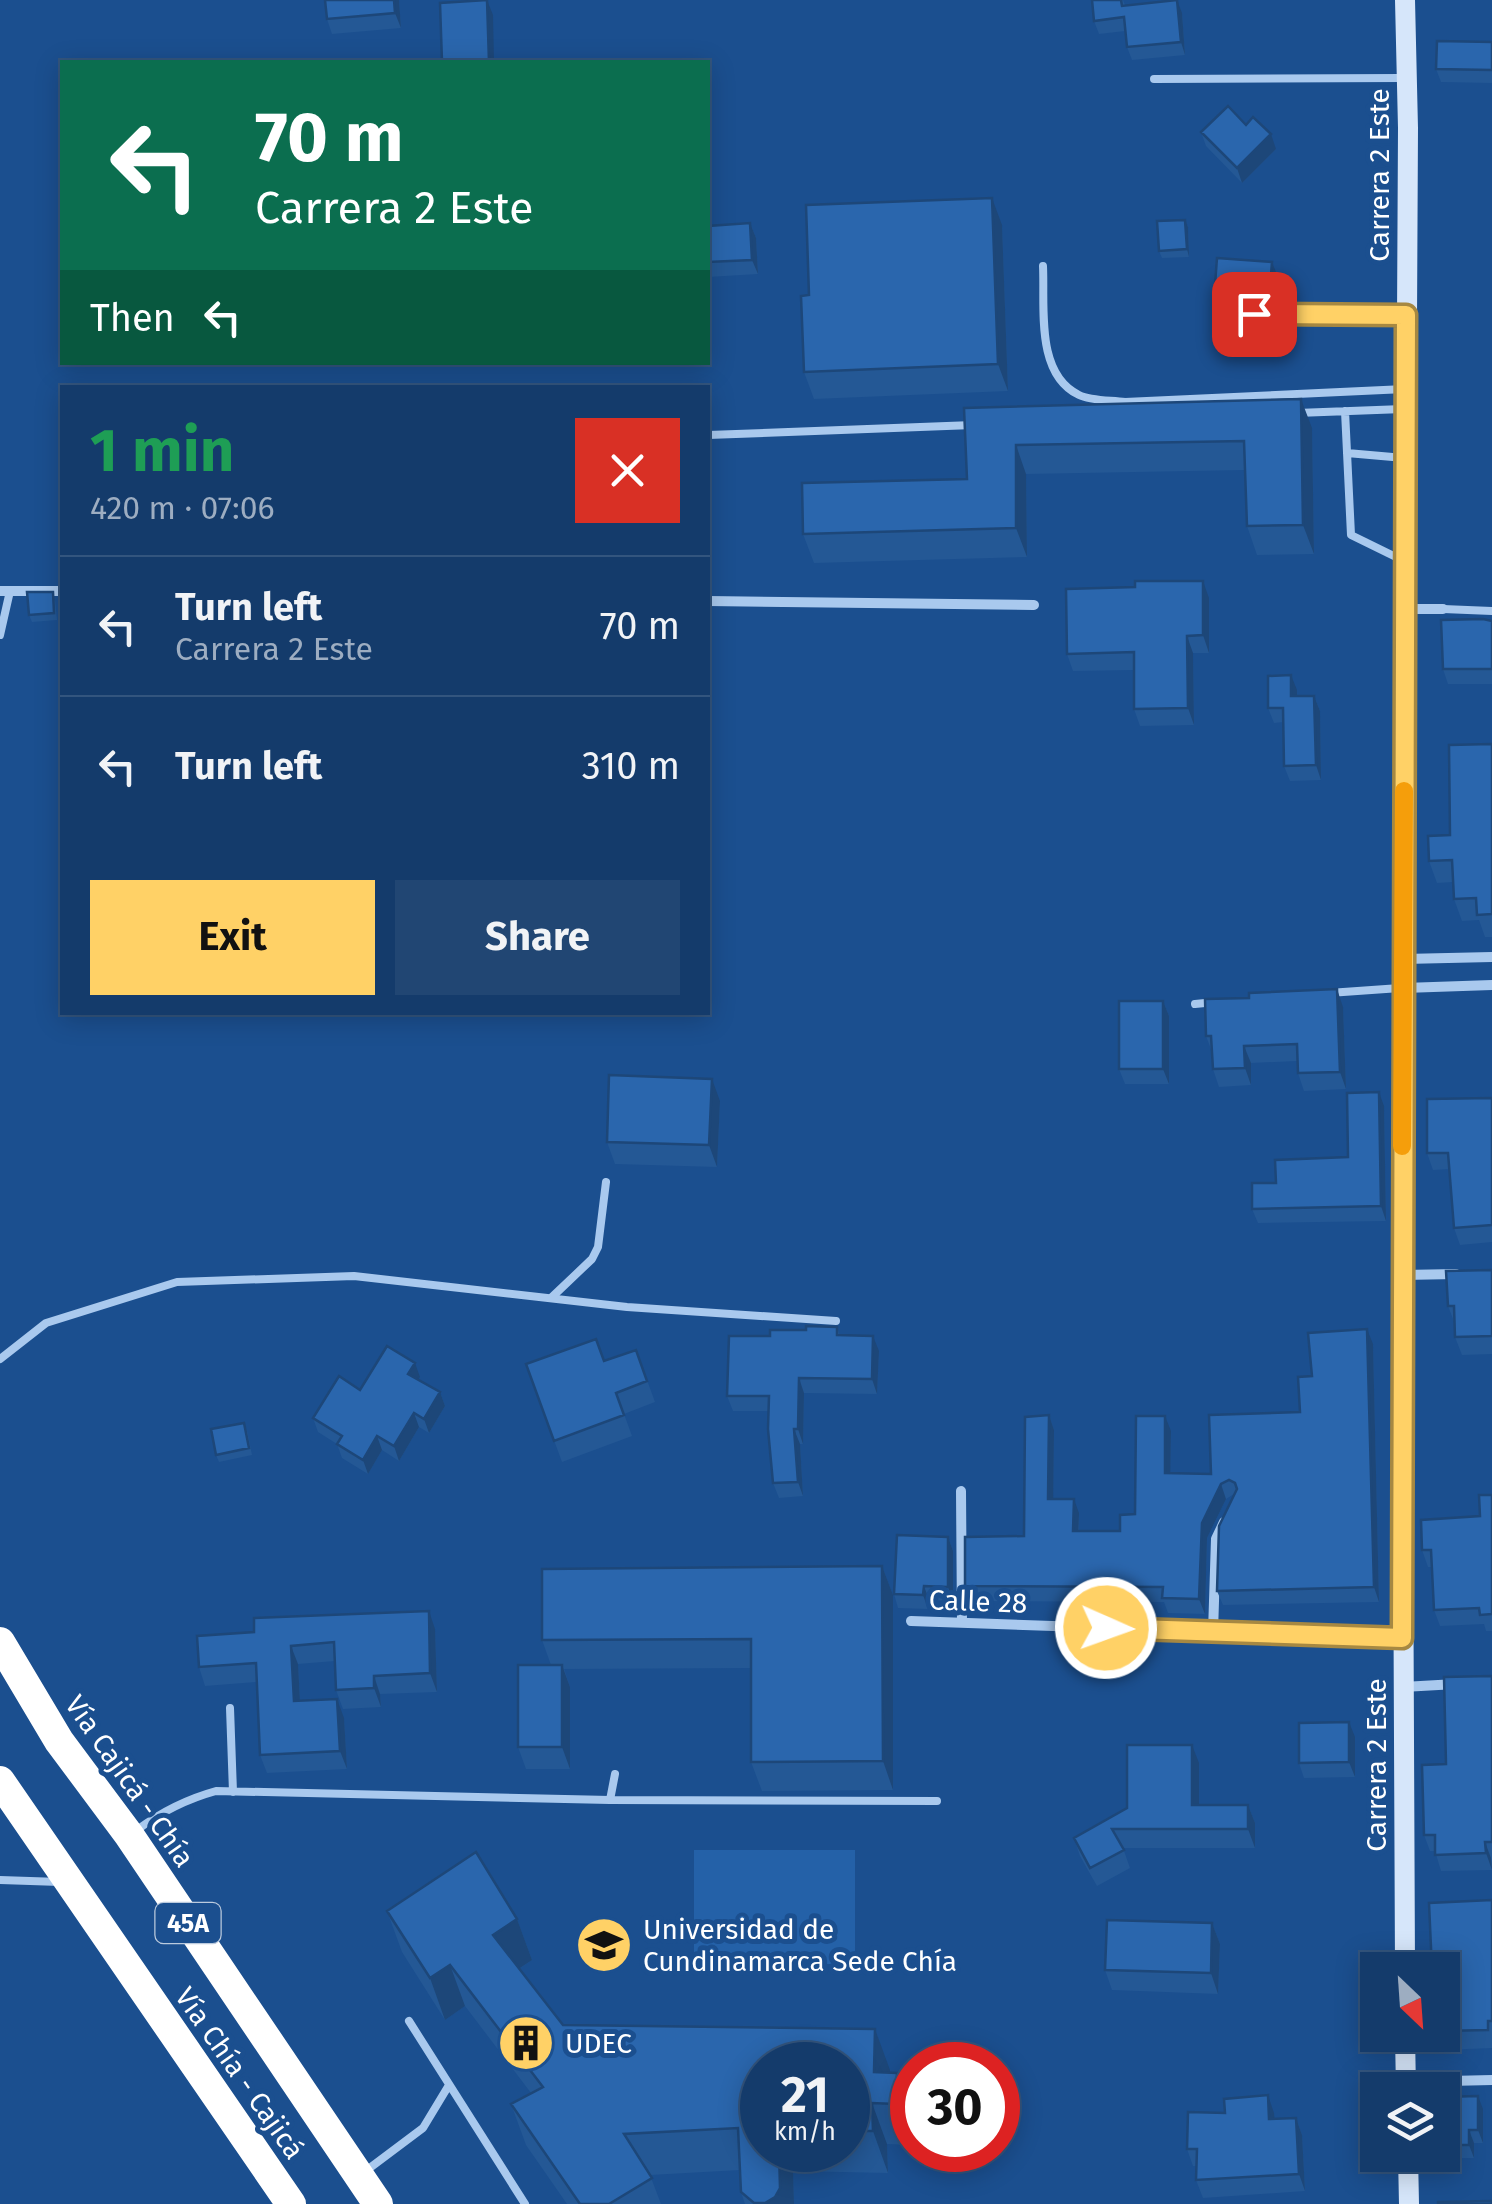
<!DOCTYPE html>
<meta charset="utf-8">
<style>
:root{--surface:#143b6b;--page:#214673;--text:#f1f3f6;--muted:#9dadc1;--line:#33557e;--accent:#ffd166}
body{margin:0;font-family:"Fira Sans",sans-serif;background:var(--page);color:var(--text);height:100vh;display:flex;flex-direction:column;font-size:38px;white-space:nowrap}
*{box-sizing:border-box;margin:0}
p{font-size:32px;color:var(--muted)}
.icon{flex:none;width:55px;height:55px;fill:none;stroke:currentColor;stroke-width:2;stroke-linecap:round;stroke-linejoin:round}
.map{position:relative;flex:1;overflow:hidden}
.details{position:absolute;left:60px;top:385px;width:650px;height:630px;display:flex;flex-direction:column;background:var(--surface);border-radius:0px;box-shadow:0 5px 25px #0003,0 0 0 2px var(--line)}
.details>*{flex:none}
.hud{position:absolute;left:60px;top:60px;width:650px;height:305px;border-radius:0px;box-shadow:0 5px 25px #0003,0 0 0 2px var(--line);background:#0b6e4f;color:#fff;overflow:hidden}
.needle{width:65px;rotate:155deg}
.buttons{position:absolute;left:1360px;top:1952px;display:grid;gap:20px}
.buttons a{display:grid;place-items:center;width:100px;height:100px;border-radius:0px;background:var(--surface);box-shadow:0 5px 25px #0003,0 0 0 2px var(--line);font-size:50px}
.speed{position:absolute;left:740px;top:2042px;display:flex;gap:20px;font-size:50px;font-weight:700;text-align:center}
.speed>*{display:grid;place-content:center;width:130px;height:130px;border-radius:50%;background:var(--surface);box-shadow:0 5px 25px #0003,0 0 0 2px var(--line);line-height:1}
.speed small{font-size:25px;font-weight:400}
.speed .limit{border:15px solid #d22;background:#fff;color:#111}
.pin{position:absolute;display:grid;place-items:center;width:85px;height:85px;color:#fff;margin:-42px;border-radius:20px;box-shadow:0 5px 15px #0006}
.me{position:absolute;width:110px;margin:-55px;rotate:92deg;stroke-linejoin:round;filter:drop-shadow(0 0 8px #0008)}
.turn{display:flex;align-items:center;gap:35px;height:210px;padding:0 30px;font-size:45px}
.turn .icon{width:130px;height:130px;stroke-width:2.5}
.turn b{display:block;font-size:70px;line-height:85px}
.then{display:flex;align-items:center;height:95px;padding:0 30px;background:#0003;gap:20px;font-size:38px}
.round{display:grid;place-items:center;flex:none;width:105px;height:105px;border-radius:0px;background:var(--page)}
.summary{display:flex;align-items:center;justify-content:space-between;height:170px;padding:0 30px}
h1{font-size:60px;font-weight:700;line-height:75px;color:#1e9e55}
.cta{display:flex;gap:20px;margin-top:auto;padding:20px 30px}
.cta a{flex:1;height:115px;border-radius:0px;background:var(--accent);color:#111;font-size:40px;font-weight:700;line-height:115px;text-align:center}
.cta a+a{background:var(--page);color:var(--text)}
ul{padding:0;list-style:none}
li{display:flex;align-items:center;gap:30px;height:140px;padding:0 30px;border-top:2px solid var(--line)}
li div{flex:1}
li b{display:block;font-size:38px}
li em{font-style:normal}
.map>svg:first-child{display:block}
.green{fill:#2461a8}
.lines{fill:none;stroke-linecap:round;stroke-linejoin:round}
.lane{stroke:#a9c9ee;stroke-width:8}
.street{stroke:#a9c9ee;stroke-width:10}
.secondary{stroke:#d6e6fa;stroke-width:20}
.highway{stroke:#fff;stroke-width:30}
.wall{fill:#245895;fill-rule:evenodd}
.shaded-wall{fill:#1d4779}
.building{fill:#2a66ad;stroke:#1d4779;stroke-width:2.5}
.route-casing{stroke:#a68842;stroke-width:25}
.route{stroke:#ffd166;stroke-width:18}
.slow{stroke:#f59e0b;stroke-width:18}
.labels{text-anchor:middle;stroke-width:10;stroke-linejoin:round;paint-order:stroke}
.shield{fill:#1b4f8f;stroke:#bbcadd;stroke-width:2.5}
.shield-label{font-size:25px;font-weight:bold;fill:#fff}
.street-label{font-size:28px;fill:#fff;stroke:#1b4f8f}
.poi-label{font-size:28px;fill:#fff;stroke:#1b4f8f;text-anchor:start}
</style>
<div class="map">
<svg width="1492" height="2204" viewBox="0 0 1492 2204">
<rect width="100%" height="100%" fill="#1b4f8f"/>
<path class="green" d="M694,1850H855V1964H694Z"/>
<g class="lines">
<path class="lane" d="M1154,79L1402,78
M1043,266C1045,307 1035,374 1079,395C1091,401 1111,400 1125,402L1405,389
M1216,314L1406,315
M1345,411L1351,535L1402,560
M1297,413L1403,409
M708,435L973,425
M1347,453L1404,458
M1443,609L1492,611
M0,635L10,591
M1329,993L1400,988
M1195,1004L1215,1002
M551,1298L592,1259L598,1247L606,1182
M0,1359L46,1323L177,1282L354,1276L627,1307L836,1321
M230,1708L233,1792
M610,1800L615,1774
M137,1830C161,1812 187,1799 216,1791L610,1800L937,1801
M0,1880L60,1882
M409,2021L525,2204
M367,2170L423,2128L449,2085"/>
<path class="street" d="M0,591H62
M708,601L1034,605
M1405,609H1443
M1404,959L1492,957
M1404,988L1492,985
M1403,1275L1456,1274
M961,1491L962,1623
M911,1621L1403,1638
M1213,1632L1216,1539L1224,1522
M1403,1687L1456,1684
M1406,2082L1492,2080"/>
<path class="secondary" d="M1405,1970L1402,1275L1408,128L1405,0
M1405,2035L1406,2090
M1408,2155L1409,2204"/>
<path class="highway" d="M0,1642L59,1741L129,1835L378,2204
M0,1781L291,2204"/>
</g>
<path class="wall" d="M325,0H399L401,28L332,34L327,19Z
M1123,0L1125,5L1182,13L1185,55L1132,60L1127,47L1125,31L1099,34L1094,21Z
M1492,42V83L1441,82L1436,69Z
M1246,125L1276,149L1242,183L1206,146L1201,132Z
M1185,220L1188,227L1189,257L1162,258L1159,251Z
M750,223L756,238L758,274L708,277V226Z
M1002,225L1008,391L814,399L804,372L809,295Z
M1278,277L1276,303L1221,300L1215,285Z
M964,408L1312,428L1314,554L1257,555L1247,526L1245,470L1026,474L1027,557L814,563L803,534L967,479Z
M1209,598V653H1193L1194,725L1140,726L1134,709V670L1073,671L1067,654Z
M55,600L57,620L32,622L29,615Z
M1492,621V684H1448L1443,669Z
M1297,690V696H1314L1320,711L1321,780L1290,781L1284,766L1283,722L1274,723L1268,708Z
M1492,744V937H1485L1479,920L1462,921L1454,899L1453,882L1437,883L1429,861L1450,835Z
M1163,1001L1169,1016V1084H1125L1119,1069Z
M1343,1007L1346,1089L1304,1091L1298,1073L1297,1061L1251,1063V1085L1219,1087L1213,1069L1212,1052L1206,1036Z
M1492,1098V1242L1460,1245L1454,1228L1450,1169L1433,1170L1427,1153Z
M720,1101L717,1167L615,1164L607,1142Z
M1384,1106L1386,1221L1258,1223L1252,1209L1276,1183L1348,1157Z
M1492,1270V1354L1462,1355L1455,1337V1324L1448,1306Z
M837,1327L840,1336L879,1351L877,1394L804,1393L803,1444H800L803,1496L779,1498L773,1483L768,1411H733L727,1396L770,1336Z
M1373,1344L1379,1602L1223,1605L1217,1591L1234,1494L1226,1499L1207,1538L1205,1614L1168,1613L1164,1602L971,1601L965,1586L1024,1536L1049,1415L1054,1430L1053,1499L1079,1513V1531H1120L1135,1514L1171,1431L1170,1473L1211,1474L1300,1412L1312,1376Z
M636,1350L655,1402L624,1414L632,1436L562,1462L526,1364L604,1361Z
M420,1377L418,1380L440,1392L445,1406L429,1433L419,1427L399,1461L382,1450L368,1474L342,1458L337,1444L318,1432L313,1418L360,1390Z
M247,1430L252,1455L219,1462L216,1455Z
M1492,1495V1631H1486L1484,1624L1440,1626L1434,1610L1432,1567H1428L1422,1550L1480,1516Z
M948,1537L953,1551V1601L929,1600L928,1609L898,1608L894,1594Z
M882,1566L893,1595V1790L762,1791L751,1762V1668L564,1669L570,1687V1769H526L518,1747L551,1665L542,1640Z
M435,1629L437,1692L380,1694L381,1707L343,1709L336,1690L335,1661L298,1664L300,1701L344,1718L347,1769L267,1773L260,1755L257,1682L205,1686L199,1667L197,1636Z
M1492,1676V1870L1441,1871L1435,1851H1430L1424,1835L1446,1764Z
M1355,1737V1777L1304,1778L1299,1763Z
M1199,1763V1805H1248L1255,1823V1848H1123L1130,1868L1097,1886L1080,1856L1074,1838L1127,1808Z
M1492,1900V2048L1442,2050L1437,2035H1442V1970Z
M387,1911L517,1919L532,1960L519,1969L563,2025L875,2029L890,2073H897L912,2114L911,2145L887,2144L888,2173L793,2171L794,2204H745L741,2192L740,2170L650,2175L661,2204H567L526,2145L511,2104L531,2093L465,2006L445,2020L402,1952ZM762,2065H848V2150H762Z
M1212,1923L1220,1944L1218,1994L1112,1990L1105,1970Z
M1442,2097L1483,2109V2143H1474V2158H1447L1442,2146Z
M1274,2113V2119L1296,2118L1302,2135L1305,2191L1203,2198L1196,2180L1197,2166H1193L1187,2149Z"/>
<path class="shaded-wall" d="M394,0H399L401,28L395,13Z
M487,0L493,15L494,62H489Z
M1177,0L1182,13L1185,55L1181,42Z
M1271,134L1276,149L1242,183L1237,168Z
M992,198L1002,225L1008,391L998,364Z
M1185,220L1188,227L1189,257L1187,249Z
M750,223L756,238L758,274L752,260Z
M1272,262L1278,277L1276,303L1270,288Z
M1301,399L1312,428L1314,554L1303,525Z
M1016,445L1026,474L1027,557L1016,528Z
M1203,581L1209,598V653L1203,635Z
M1187,636L1193,653L1194,725L1188,708Z
M1291,675L1297,690V711L1291,696Z
M1314,696L1320,711L1321,780L1316,765Z
M1337,989L1343,1007L1346,1089L1340,1072Z
M1163,1001L1169,1016V1084L1163,1069Z
M1244,1046L1251,1063V1085L1245,1068Z
M712,1079L720,1101L717,1167L709,1145Z
M1379,1092L1384,1106L1386,1221L1381,1206Z
M1367,1329L1373,1344L1379,1602L1374,1587Z
M873,1336L879,1351L877,1394L872,1379Z
M415,1363L420,1377L413,1388L408,1374Z
M799,1378L804,1393L803,1444L798,1429Z
M440,1392L445,1406L429,1433L424,1419Z
M414,1413L419,1427L399,1461L394,1446Z
M1049,1415L1054,1430L1053,1514L1048,1499Z
M1165,1416L1171,1431L1170,1488L1165,1473Z
M794,1429L800,1444L803,1496L798,1482Z
M377,1436L382,1450L368,1474L363,1460Z
M1221,1484L1226,1499L1207,1538L1205,1614L1199,1599L1202,1523Z
M1074,1499L1079,1513L1078,1546L1073,1531Z
M948,1537L953,1551V1601L948,1587Z
M882,1566L893,1595V1790L883,1761Z
M924,1586L929,1600L928,1609L923,1595Z
M429,1611L435,1629L437,1692L430,1673Z
M291,1646L298,1664L301,1720L294,1701Z
M562,1665L570,1687V1769L562,1747Z
M374,1676L380,1694L381,1707L374,1688Z
M337,1699L344,1718L347,1769L340,1751Z
M1349,1722L1355,1737V1777L1349,1762Z
M1192,1745L1199,1763V1823L1192,1805Z
M1248,1805L1255,1823V1848L1248,1829Z
M1485,1842L1491,1858L1492,1870L1486,1853Z
M517,1919L532,1960L508,1976L493,1935Z
M1212,1923L1220,1944L1218,1994L1211,1973Z
M450,1965L465,2006L445,2020L430,1978Z
M875,2029L890,2070V2104L874,2072Z
M897,2073L912,2114L911,2145L896,2104Z
M1268,2095L1274,2113L1276,2136L1269,2119Z
M1478,2096L1483,2109V2143L1478,2130Z
M872,2103L887,2144L888,2173L873,2131Z
M1296,2118L1302,2135L1305,2191L1299,2174Z
M1469,2130L1474,2143V2158L1469,2145Z
M779,2150H785L793,2171L794,2204H765Z"/>
<path class="building" d="M325,0H394L395,13L327,19Z
M487,0L489,62H442L440,3Z
M1092,0H1121L1122,6L1177,0L1181,42L1127,47L1124,17L1094,21Z
M1437,41L1492,42V70L1436,69Z
M1228,106L1246,125L1253,117L1271,134L1237,168L1201,132Z
M992,198L998,364L804,372L801,296L809,295L806,205Z
M1185,220L1187,249L1159,251L1157,221Z
M750,223L752,260L708,262V226Z
M1217,258L1272,262L1270,288L1215,285Z
M1301,399L1303,525L1247,526L1244,441L1016,445V528L803,534L802,483L967,479L964,408Z
M1135,581H1203V635L1187,636L1188,708L1134,709V652L1067,654L1066,589L1135,587Z
M27,592H53L54,613L29,615Z
M1483,619L1492,621V669H1443L1441,620Z
M1291,675V696H1314L1316,765L1284,766L1283,708H1268V676Z
M1492,744V914L1477,915L1476,898L1454,899L1452,860L1429,861L1428,836L1450,835L1449,745Z
M1337,989L1340,1072L1298,1073L1297,1044L1244,1046L1245,1068L1213,1069L1211,1036H1206L1205,999L1249,998V993Z
M1119,1001H1163V1069H1119Z
M609,1075L712,1079L709,1145L607,1142Z
M1379,1092L1381,1206L1252,1209V1183H1276L1275,1160L1348,1157L1347,1093Z
M1492,1098V1225L1454,1228L1448,1153H1427V1099Z
M1492,1270V1336L1455,1337L1454,1306H1448L1446,1271Z
M806,1326L837,1327V1335L873,1336L872,1379L799,1378L798,1429H794L798,1482L773,1483L768,1429L769,1396H727L729,1336H770V1330H806Z
M1367,1329L1374,1587L1217,1591L1219,1526L1237,1489L1235,1483L1229,1480L1221,1484L1202,1523L1199,1599L1162,1598L1163,1587L965,1586V1537L1024,1536L1025,1417L1049,1415L1048,1499H1074L1073,1531H1120V1515L1135,1514L1136,1416H1165V1473L1211,1474L1209,1415L1300,1412L1298,1377L1312,1376L1308,1333Z
M596,1339L604,1361L636,1350L647,1381L616,1393L624,1415L554,1441L526,1364Z
M387,1346L415,1363L408,1374L440,1392L424,1419L414,1413L394,1446L377,1436L363,1460L337,1444L342,1436L313,1418L339,1376L360,1390Z
M244,1423L249,1448L216,1455L211,1429Z
M1479,1495H1492V1614L1480,1615L1479,1608L1434,1610L1431,1550H1422L1421,1520L1480,1516Z
M897,1535L948,1537V1587L924,1586L923,1595L894,1594Z
M882,1566L883,1761L751,1762V1639L542,1640V1569Z
M429,1611L430,1673L374,1676V1688L336,1690L334,1642L291,1646L294,1701L337,1699L340,1751L260,1755L256,1663L199,1667L197,1636L254,1632V1618Z
M518,1665H562V1747H518Z
M1492,1676V1842H1485L1486,1853L1435,1855V1835H1424L1422,1765L1446,1764L1444,1677Z
M1349,1722V1762L1299,1763V1723Z
M1127,1745H1192V1805H1248V1829H1112L1124,1850L1090,1868L1074,1838L1127,1808Z
M476,1852L517,1919L493,1935L563,2025L875,2029L874,2072L897,2073L896,2104L872,2103L873,2131H848V2065H762V2150H779L780,2188L775,2197L765,2203H754L741,2192L738,2128L624,2134L652,2178L609,2204H580L511,2104L543,2087L450,1965L430,1978L387,1911Z
M1492,1900V2021H1488V2030L1442,2031V1970H1432L1429,1903Z
M1107,1920L1212,1923L1211,1973L1105,1970Z
M1268,2095L1269,2119L1296,2118L1299,2174L1196,2180L1197,2149H1187L1188,2112L1225,2113L1224,2099Z
M1478,2096V2130H1469V2145H1442V2097Z
M1492,2201V2204H1438V2202Z"/>
<g class="lines">
<g class="route-casing">
<path id="route" d="M1106,1628L1402,1638L1406,315L1254,314"/>
</g>
<use href="#route" class="route"/>
<path class="slow" d="M1402,1146L1404,791"/>
</g>
<defs>
<g id="university-disc" transform="scale(2.875)"><circle r="9.5" fill="#ffd166" stroke="#1b4f8f"/><path d="M0-5L7-2L0 1L-7-2ZM-4 1L0 2.5L4 1V4Q0 6-4 4Z" fill="#111"/></g>
<g id="building-disc" transform="scale(2.875)"><circle r="9.5" fill="#ffd166" stroke="#1b4f8f"/><path d="M-4-6H4V6H1V3H-1V6H-4ZM-2.5-4.3h1.7v1.8h-1.7ZM.8-4.3h1.7v1.8H.8ZM-2.5-1h1.7V.8h-1.7ZM.8-1h1.7V.8H.8Z" fill="#111"/></g>
</defs>
<g fill-rule="evenodd">
<use href="#university-disc" x="604" y="1945"/>
<use href="#building-disc" x="526" y="2043"/>
</g>
<g class="labels">
<rect class="shield" x="155.5" y="1903" width="65" height="40" rx="8"/>
<g class="shield-label">
<text x="188" y="1932">45A</text>
</g>
<g class="street-label">
<text transform="translate(1379 175) rotate(-90)" y="10">Carrera 2 Este</text>
<text transform="translate(978 1601) rotate(2)" y="10">Calle 28</text>
<text transform="translate(1376 1765) rotate(-90)" y="10">Carrera 2 Este</text>
<text transform="translate(130 1781) rotate(55)" y="10">Vía Cajicá - Chía</text>
<text transform="translate(240 2073) rotate(55)" y="10">Vía Chía - Cajicá</text>
</g>
<g class="poi-label">
<text x="643" y="1939">Universidad de<tspan x="643" dy="32">Cundinamarca Sede Chía</tspan></text>
<text x="565" y="2053">UDEC</text>
</g>
</g>
</svg>
<div class="buttons">
<a><svg class="needle" viewBox="-14 -14 28 28"><path d="M0-13l5 13h-10z" fill="#e53935"/><path d="M0 13l5-13h-10z" fill="#9dadc1"/></svg></a>
<a><svg class="icon" aria-label="layers" viewBox="0 0 24 24"><path d="M12 4l9 5-9 5-9-5zM3 14l9 5 9-5"/></svg></a>
</div>
<div class="speed"><div>21<small>km/h</small></div><div class="limit">30</div></div>
<div class="pin" style="left:1254px;top:314px;background:#d93025"><svg class="icon" aria-label="arrive" viewBox="0 0 24 24"><path d="M6 21V4h12l-3 4 3 4H6"/></svg></div>
<svg class="me" style="left:1106px;top:1628px" viewBox="-20 -20 40 40"><circle r="17" fill="#ffd166" stroke="#fff" stroke-width="3"/><path d="M0-11L8 9 0 5-8 9z" fill="#fff"/></svg>
<div class="hud">
<div class="turn"><svg class="icon" aria-label="left" viewBox="0 0 24 24"><path d="M17 20v-9H6M10 6l-5 5 5 5"/></svg><div><b>70 m</b>Carrera 2 Este</div></div>
<div class="then">Then<svg class="icon" aria-label="left" viewBox="0 0 24 24"><path d="M17 20v-9H6M10 6l-5 5 5 5"/></svg></div>
</div>
<section class="details">
<div class="summary"><div><h1>1 min</h1><p>420 m · 07:06</p></div><a class="round" style="background:#d93025;color:#fff"><svg class="icon" aria-label="close" viewBox="0 0 24 24"><path d="M6 6l12 12M18 6L6 18"/></svg></a></div>
<ul>
<li><svg class="icon" aria-label="left" viewBox="0 0 24 24"><path d="M17 20v-9H6M10 6l-5 5 5 5"/></svg><div><b>Turn left</b><p>Carrera 2 Este</p></div><em>70 m</em></li>
<li><svg class="icon" aria-label="left" viewBox="0 0 24 24"><path d="M17 20v-9H6M10 6l-5 5 5 5"/></svg><div><b>Turn left</b></div><em>310 m</em></li>
</ul>
<div class="cta"><a>Exit</a><a>Share</a></div>
</section>
</div>
